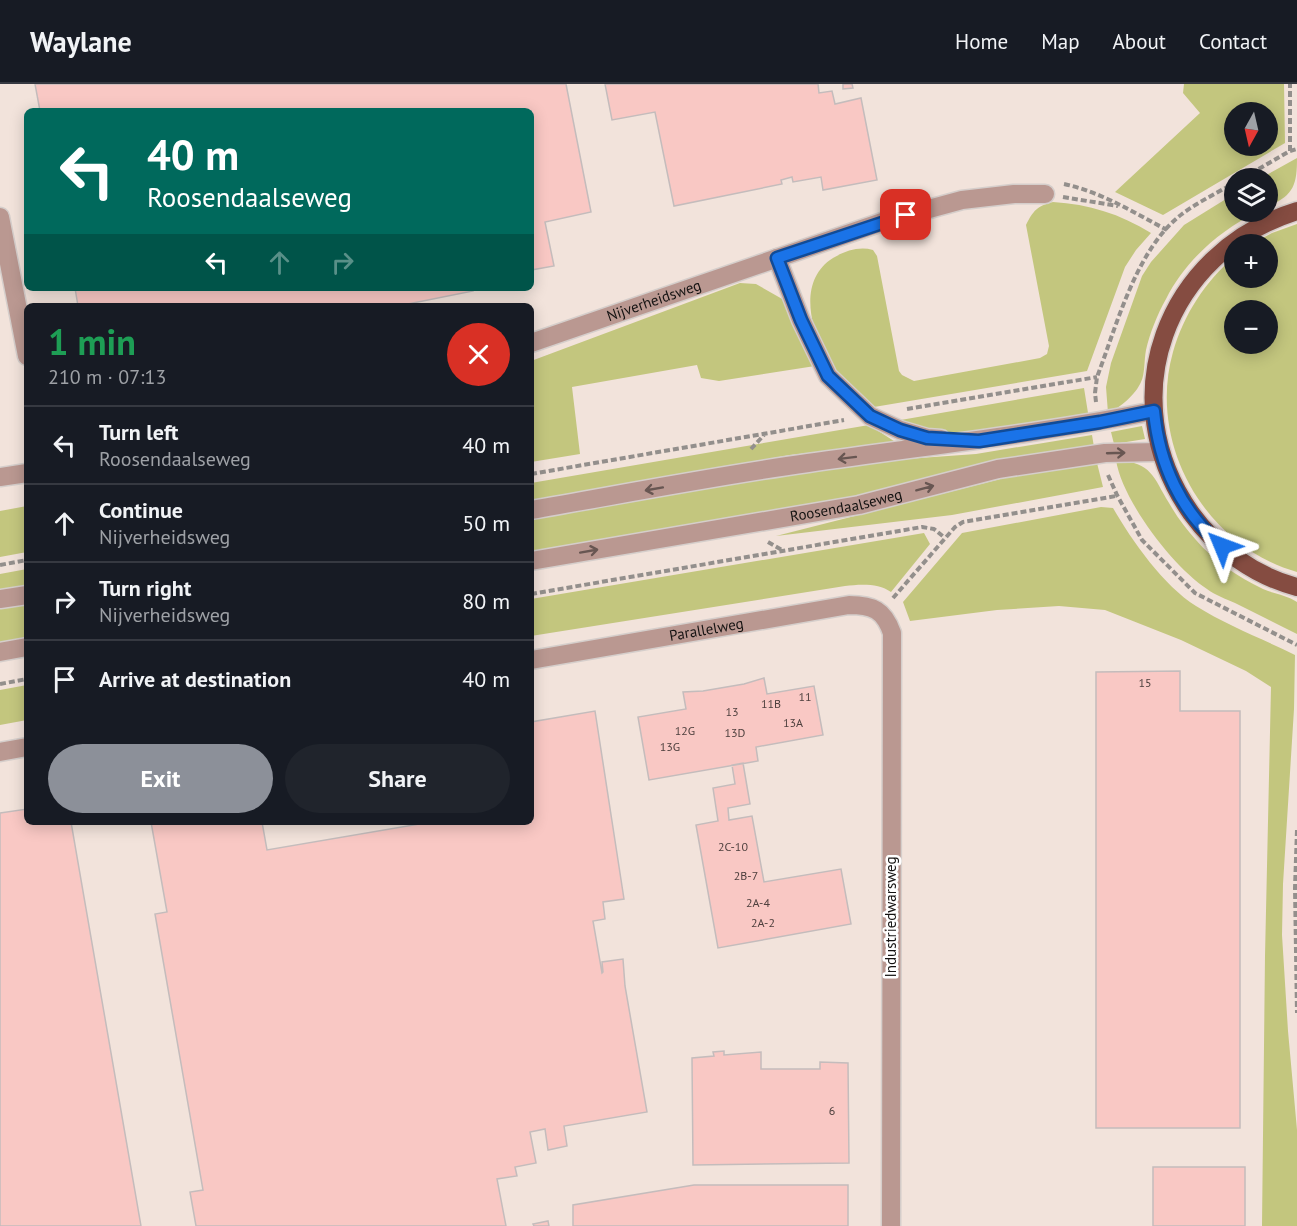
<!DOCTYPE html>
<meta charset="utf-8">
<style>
:root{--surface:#171b24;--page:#20242c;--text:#f1f3f6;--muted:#9ea1a6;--line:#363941;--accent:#8c9099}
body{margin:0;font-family:"PT Sans",sans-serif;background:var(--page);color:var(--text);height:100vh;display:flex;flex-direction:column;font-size:22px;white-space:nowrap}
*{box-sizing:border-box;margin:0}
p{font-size:20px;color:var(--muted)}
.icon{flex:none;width:33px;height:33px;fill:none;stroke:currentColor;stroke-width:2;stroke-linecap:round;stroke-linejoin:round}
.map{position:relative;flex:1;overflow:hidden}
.details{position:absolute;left:24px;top:219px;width:510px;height:522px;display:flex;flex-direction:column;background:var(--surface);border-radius:9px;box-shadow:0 3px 15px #0003}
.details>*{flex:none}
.banner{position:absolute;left:24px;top:24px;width:510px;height:183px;border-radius:9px;box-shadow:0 3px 15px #0003;background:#00695c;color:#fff;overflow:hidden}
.needle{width:39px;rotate:188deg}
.buttons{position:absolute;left:1224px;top:18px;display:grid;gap:12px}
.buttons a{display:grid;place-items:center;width:54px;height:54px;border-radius:50%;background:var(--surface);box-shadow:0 3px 15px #0003;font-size:30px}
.pin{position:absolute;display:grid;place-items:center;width:51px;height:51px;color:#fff;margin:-26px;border-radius:12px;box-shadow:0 3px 9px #0006}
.me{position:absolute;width:66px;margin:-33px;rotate:314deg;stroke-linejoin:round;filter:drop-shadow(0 0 4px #0008)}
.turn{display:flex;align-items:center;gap:21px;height:126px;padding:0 24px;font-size:27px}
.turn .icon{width:78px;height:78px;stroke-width:2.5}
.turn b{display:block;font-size:42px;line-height:51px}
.lanes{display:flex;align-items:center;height:57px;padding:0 24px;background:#0003;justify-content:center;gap:30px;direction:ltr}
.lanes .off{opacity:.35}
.round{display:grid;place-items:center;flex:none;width:63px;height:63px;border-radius:32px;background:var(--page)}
.overview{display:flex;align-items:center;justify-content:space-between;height:102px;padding:0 24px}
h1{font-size:36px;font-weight:600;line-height:45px;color:#1e9e55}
.button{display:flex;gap:12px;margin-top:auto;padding:12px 24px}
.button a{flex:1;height:69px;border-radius:36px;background:var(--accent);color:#fff;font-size:24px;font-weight:600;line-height:69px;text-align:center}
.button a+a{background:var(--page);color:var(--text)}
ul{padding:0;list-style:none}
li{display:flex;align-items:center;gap:18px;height:78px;padding:0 24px;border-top:2px solid var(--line)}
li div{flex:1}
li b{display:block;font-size:22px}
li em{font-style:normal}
header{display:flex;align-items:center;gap:36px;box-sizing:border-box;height:84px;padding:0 30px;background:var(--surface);border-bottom:2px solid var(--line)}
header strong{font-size:28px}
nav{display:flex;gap:33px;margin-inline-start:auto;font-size:21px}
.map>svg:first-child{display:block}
.built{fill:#f2e3db;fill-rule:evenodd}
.green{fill:#c3c67e;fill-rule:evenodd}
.building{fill:#f9c8c4;stroke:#c4bcbc;stroke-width:1.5}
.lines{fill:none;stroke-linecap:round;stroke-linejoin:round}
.minor-casing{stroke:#d5cecb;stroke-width:21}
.major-casing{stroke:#d5cecb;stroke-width:21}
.path{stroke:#938f8c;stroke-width:4;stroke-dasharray:6 3;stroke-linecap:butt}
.minor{stroke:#ba9891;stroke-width:18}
.major{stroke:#854c41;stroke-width:18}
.oneway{stroke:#685652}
.route-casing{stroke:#114b97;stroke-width:15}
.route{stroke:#1a73e8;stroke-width:10}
.labels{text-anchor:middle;stroke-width:5;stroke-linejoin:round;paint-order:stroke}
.number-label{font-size:12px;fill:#4e403e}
.street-label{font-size:15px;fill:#151312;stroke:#fff}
</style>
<header>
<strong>Waylane</strong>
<nav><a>Home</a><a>Map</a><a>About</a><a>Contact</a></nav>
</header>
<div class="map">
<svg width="1297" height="1142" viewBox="0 0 1297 1142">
<rect width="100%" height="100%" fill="#f9f2ee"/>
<path class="built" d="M0,0H1297V1142H0ZM27,27H531V204H27ZM1234,28H1268V62H1234ZM1234,94H1268V128H1234ZM1234,160H1268V194H1234ZM27,222H531V738H27ZM1234,226H1268V260H1234Z"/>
<path class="green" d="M1184,0H1284L1285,59L1163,131L1115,108L1200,29L1183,9ZM1234,28H1268V62H1234Z
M1297,74C1297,100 1294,112 1268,122V94H1261Z
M1234,110V128H1257C1219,147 1185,177 1166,215C1157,231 1150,249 1146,266C1144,276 1145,290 1141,298C1136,310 1120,324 1108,329L1106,303L1111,279L1142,192L1151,178L1184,141Z
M1053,118C1089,120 1120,130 1151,149L1136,166L1125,183L1087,287L874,323C865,317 855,311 848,304C819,274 788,202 833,174C845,167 859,162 873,166L877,172L899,287L902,291L914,297L1040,274L1047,270L1049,262L1026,141C1033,127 1037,122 1053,118Z
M1297,140V488C1205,462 1147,360 1173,268C1184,230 1205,198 1234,173V194H1268V160H1252L1272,149ZM1234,226H1268V260H1234Z
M740,199L756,200L784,216L815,282L719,297L701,294L697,281L572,303L580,370L531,378V277Z
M1084,304L1089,335L967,352L927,348L895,337Z
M869,341L897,359L790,371L531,417V399Z
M1142,342L1145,355L1114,360L1111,348Z
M1092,351L1094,363L840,418L531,471V434L802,387L892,376L976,370Z
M1116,376C1153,379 1153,393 1169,419C1177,433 1186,445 1196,456C1214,477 1238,493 1263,505C1274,510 1287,511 1297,518V550C1276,540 1256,529 1235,519C1226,515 1215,511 1207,505C1173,483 1122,416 1116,376Z
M1097,379L1103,403L952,431L776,452L1028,388Z
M27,422V468L0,473V427Z
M1101,423L1113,424C1132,457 1164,502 1196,522C1226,541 1263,555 1295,571L1294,625L1283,800L1282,851L1288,947L1297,1046V1142H1262L1265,872L1271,603L1246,587L1181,556L1105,526L1059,522L997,526L910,537L903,518L962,449Z
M924,449L930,460L891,508C879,499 860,500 845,502L531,552V515Z
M27,485V503L0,507V490Z
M27,520V557L0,562V525Z
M27,601V636L0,641V606Z"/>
<path class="building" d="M35,0H566L591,128L545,138L554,182L531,186V27H40Z
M605,0H818L819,9L832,7L835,20L861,14L877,96L823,106L821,93L793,98L792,93L781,96L782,100L674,122L655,28L612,36Z
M843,0H852L853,4L843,5Z
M75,204H472L473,207L398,222H78Z
M1180,587V627H1240V1044H1096V588Z
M764,594L767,610L814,602L823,651L756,663L758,677L649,696L638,633L686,625L683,608L703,607L744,600Z
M595,627L624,815L603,818L605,835L593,837L602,889L603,888L602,878L623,875L625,902L647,1028L564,1042L567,1062L548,1066L545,1045L530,1048L536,1079L515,1083L517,1092L497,1095L506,1142H196L190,1108L203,1106L155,830L167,828L151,738H262L267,766L431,738H531V638Z
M743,679L750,720L728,724L729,736L752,732L764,798L841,785L851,840L718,864L696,741L718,737L713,704L735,700L732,681Z
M27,725V738H71L141,1142H0V729Z
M724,967V971L761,968V985H820V978L848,979L849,1079L693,1081L692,974L714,972L713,968Z
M1153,1083H1245V1142H1153Z
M694,1101H848V1142H573V1121Z
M548,1137L549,1142H534L533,1140Z"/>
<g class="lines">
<g class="minor-casing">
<g id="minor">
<path d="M0,133L27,272"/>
<path d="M777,174L801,236L828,292L870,332L900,346L927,354L941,355"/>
<path id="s1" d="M531,259L885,137L962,116L1014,110H1045"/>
<path d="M0,393L27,389"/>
<path d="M531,426C623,410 716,392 808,379C924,362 1039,350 1154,327"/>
<path id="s2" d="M531,477L859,421L998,385L1105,369L1160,368"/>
<path d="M0,515L27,511"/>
<path d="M0,568L27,563"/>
<path id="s3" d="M531,576L849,521C873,521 884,526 892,549L891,1142"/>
<path d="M0,668L27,663"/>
</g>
</g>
<g class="major-casing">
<path id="major" d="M1297,127C1165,168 1111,315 1191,429C1217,465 1255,492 1297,503"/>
</g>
<path class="path" d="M1290,67V0
M1243,94L1290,67L1297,65
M1064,100C1101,108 1133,128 1167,146
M1063,113L1118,122
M1096,318L1095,309L1097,293C1117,241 1136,165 1182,130C1198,118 1217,109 1234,99
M907,325L1097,293
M751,365L764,351
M531,390L844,336
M1108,391L1117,411L1142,456L1195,509L1297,561
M768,458L782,466
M0,481L27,476
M531,510L922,443L934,445L945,454
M893,514L955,443L963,438L1116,412
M0,600L27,595
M1297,746L1295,804L1297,929"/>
<use href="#minor" class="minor"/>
<use href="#major" class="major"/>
</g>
<defs><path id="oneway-shaft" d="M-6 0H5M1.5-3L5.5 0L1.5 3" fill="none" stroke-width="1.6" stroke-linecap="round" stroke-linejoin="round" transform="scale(1.5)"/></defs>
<g class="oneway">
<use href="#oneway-shaft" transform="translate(1116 369) rotate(-2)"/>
<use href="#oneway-shaft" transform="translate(847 374) rotate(173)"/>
<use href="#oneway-shaft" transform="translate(925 404) rotate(-15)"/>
<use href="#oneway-shaft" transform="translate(654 405) rotate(170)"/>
<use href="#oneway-shaft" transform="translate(589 467) rotate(-10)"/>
</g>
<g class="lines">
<g class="route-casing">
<path id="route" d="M906,131L777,174L801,236L828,292L870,332L900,346L927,354L979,357L1100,338L1154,327C1159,380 1181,428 1222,462"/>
</g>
<use href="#route" class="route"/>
</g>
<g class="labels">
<g class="number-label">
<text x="1145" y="603">15</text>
<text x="805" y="617">11</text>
<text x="771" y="624">11B</text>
<text x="732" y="632">13</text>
<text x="793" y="643">13A</text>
<text x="685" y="651">12G</text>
<text x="735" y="653">13D</text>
<text x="670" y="667">13G</text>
<text x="733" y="767">2C-10</text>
<text x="746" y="796">2B-7</text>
<text x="758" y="823">2A-4</text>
<text x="763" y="843">2A-2</text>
<text x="832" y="1031">6</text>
</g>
<g class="street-label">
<text dy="5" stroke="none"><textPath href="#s1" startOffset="130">Nijverheidsweg</textPath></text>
<text dy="5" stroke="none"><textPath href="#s2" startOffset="320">Roosendaalseweg</textPath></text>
<text dy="5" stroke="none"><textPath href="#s3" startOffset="178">Parallelweg</textPath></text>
<text transform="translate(891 833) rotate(-90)" y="5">Industriedwarsweg</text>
</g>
</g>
</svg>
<div class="buttons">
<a><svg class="needle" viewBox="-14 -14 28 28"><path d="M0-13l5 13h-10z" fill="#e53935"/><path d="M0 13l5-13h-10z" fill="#9ea1a6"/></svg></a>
<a><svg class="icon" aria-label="layers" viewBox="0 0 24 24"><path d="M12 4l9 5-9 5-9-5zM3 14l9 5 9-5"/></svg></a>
<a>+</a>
<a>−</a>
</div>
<div class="pin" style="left:906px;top:131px;background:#d93025"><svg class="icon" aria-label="arrive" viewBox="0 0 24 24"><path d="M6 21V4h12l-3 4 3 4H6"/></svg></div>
<svg class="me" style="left:1222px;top:462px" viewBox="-20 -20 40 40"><path d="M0-17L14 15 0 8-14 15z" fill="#1a73e8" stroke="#fff" stroke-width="4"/></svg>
<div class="banner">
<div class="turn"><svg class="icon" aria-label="left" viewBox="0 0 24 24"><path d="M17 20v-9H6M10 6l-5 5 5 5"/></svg><div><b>40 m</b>Roosendaalseweg</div></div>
<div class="lanes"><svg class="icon" aria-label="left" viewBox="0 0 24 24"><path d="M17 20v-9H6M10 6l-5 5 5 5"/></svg><svg class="icon off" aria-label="ahead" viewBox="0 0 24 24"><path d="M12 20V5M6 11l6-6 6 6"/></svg><svg class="icon off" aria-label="right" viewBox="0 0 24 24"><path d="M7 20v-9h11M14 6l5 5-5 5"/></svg></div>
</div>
<section class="details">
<div class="overview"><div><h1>1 min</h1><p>210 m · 07:13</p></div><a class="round" style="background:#d93025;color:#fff"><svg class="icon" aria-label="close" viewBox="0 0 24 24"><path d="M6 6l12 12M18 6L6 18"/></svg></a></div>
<ul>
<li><svg class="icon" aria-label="left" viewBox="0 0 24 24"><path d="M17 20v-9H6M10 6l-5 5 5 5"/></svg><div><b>Turn left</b><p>Roosendaalseweg</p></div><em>40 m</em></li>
<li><svg class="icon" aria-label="ahead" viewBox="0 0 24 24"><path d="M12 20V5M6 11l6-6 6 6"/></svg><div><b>Continue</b><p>Nijverheidsweg</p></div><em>50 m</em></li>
<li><svg class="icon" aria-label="right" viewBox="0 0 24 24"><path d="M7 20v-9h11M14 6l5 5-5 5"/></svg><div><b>Turn right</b><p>Nijverheidsweg</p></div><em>80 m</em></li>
<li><svg class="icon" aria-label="arrive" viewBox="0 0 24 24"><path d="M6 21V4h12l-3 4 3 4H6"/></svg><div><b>Arrive at destination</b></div><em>40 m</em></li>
</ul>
<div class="button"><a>Exit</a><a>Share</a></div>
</section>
</div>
